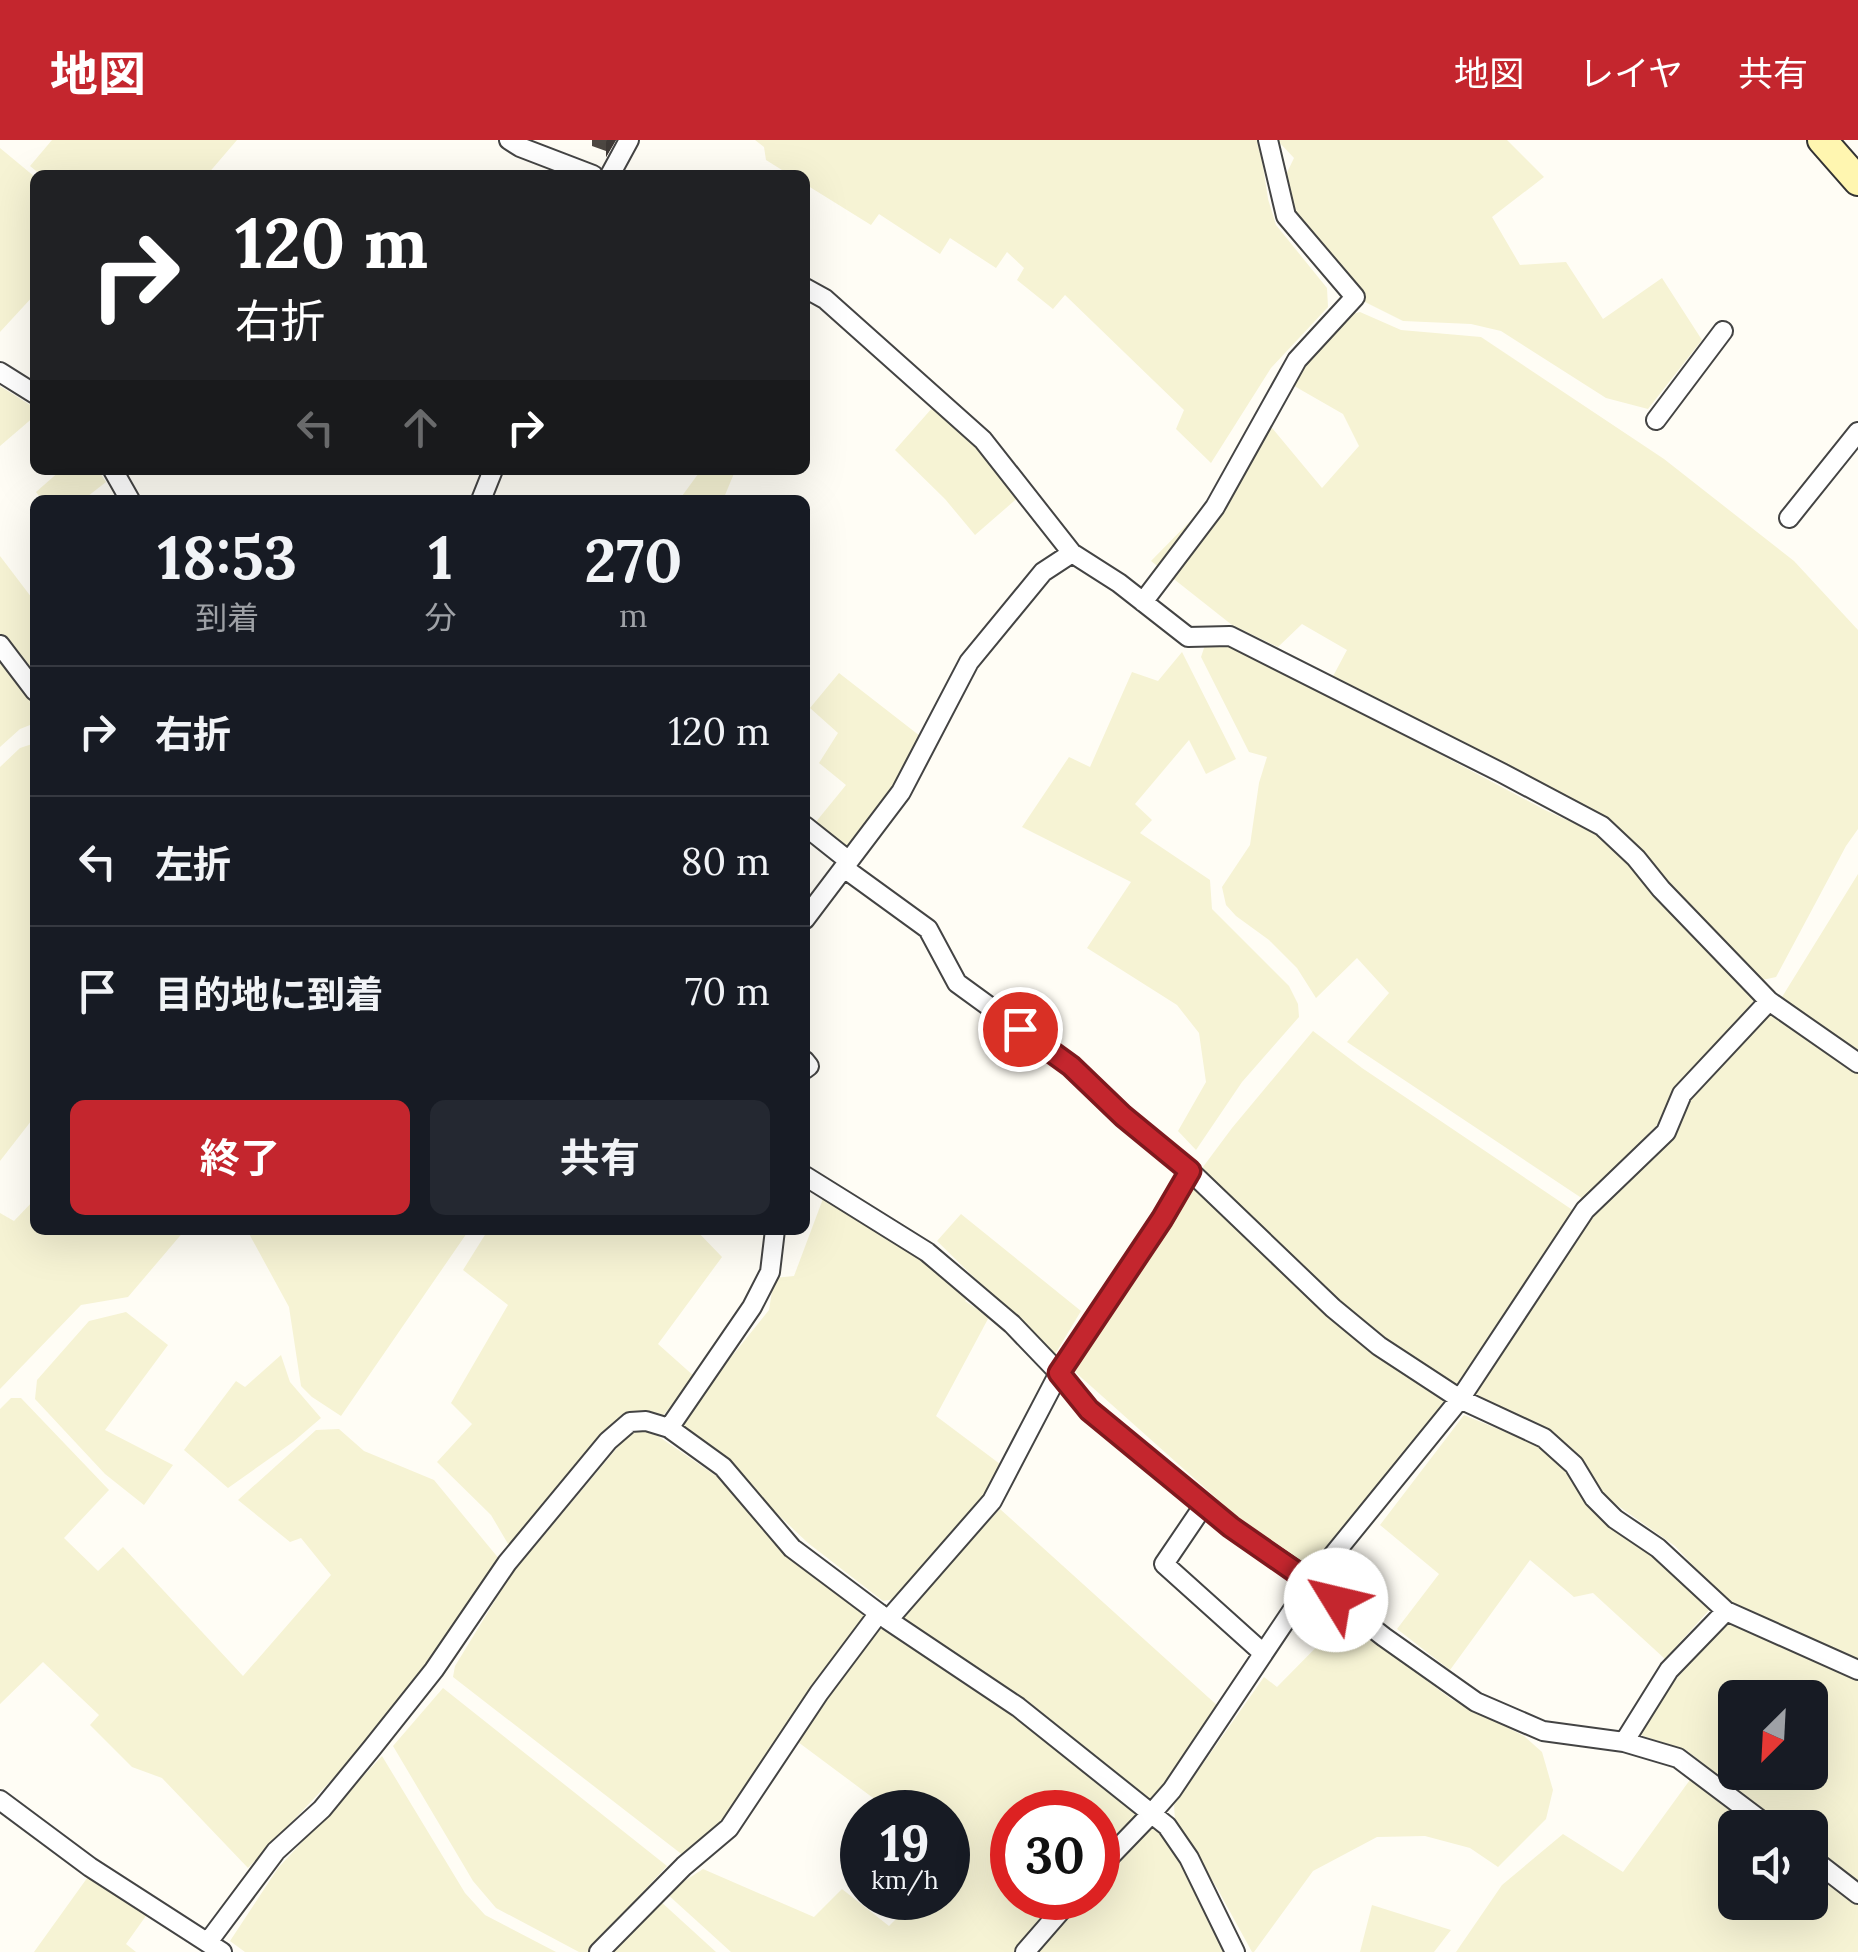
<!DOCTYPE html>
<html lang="ja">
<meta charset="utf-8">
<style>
:root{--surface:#171b24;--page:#242831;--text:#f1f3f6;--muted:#9ea1a6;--line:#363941;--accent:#c4262e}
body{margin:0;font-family:Lora,"Noto Sans JP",serif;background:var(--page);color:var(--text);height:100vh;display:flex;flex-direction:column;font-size:38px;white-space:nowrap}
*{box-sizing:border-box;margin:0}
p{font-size:32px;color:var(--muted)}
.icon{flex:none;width:55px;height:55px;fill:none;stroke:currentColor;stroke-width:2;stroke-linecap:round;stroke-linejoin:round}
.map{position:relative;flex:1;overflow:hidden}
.sheet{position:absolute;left:30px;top:355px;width:780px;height:740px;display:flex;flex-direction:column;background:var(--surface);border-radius:15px;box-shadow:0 10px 40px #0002}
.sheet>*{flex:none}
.top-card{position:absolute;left:30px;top:30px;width:780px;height:305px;border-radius:15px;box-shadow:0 10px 40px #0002;background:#202124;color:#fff;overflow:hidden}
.needle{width:65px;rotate:204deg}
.buttons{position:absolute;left:1718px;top:1540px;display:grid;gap:20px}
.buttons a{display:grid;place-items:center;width:110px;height:110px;border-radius:15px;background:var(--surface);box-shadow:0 10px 40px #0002;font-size:50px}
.speed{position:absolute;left:840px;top:1650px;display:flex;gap:20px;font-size:50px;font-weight:700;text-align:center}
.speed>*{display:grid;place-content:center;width:130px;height:130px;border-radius:50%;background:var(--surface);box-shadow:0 10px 40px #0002;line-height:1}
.speed small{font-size:25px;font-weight:400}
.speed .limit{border:15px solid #d22;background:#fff;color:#111}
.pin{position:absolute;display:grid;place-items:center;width:85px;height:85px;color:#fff;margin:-42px;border:5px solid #fff;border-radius:50%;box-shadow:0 2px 10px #0007}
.me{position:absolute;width:110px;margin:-55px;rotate:306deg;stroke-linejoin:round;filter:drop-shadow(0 0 8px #0008)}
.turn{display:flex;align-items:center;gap:35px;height:210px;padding:0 40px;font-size:45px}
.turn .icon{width:130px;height:130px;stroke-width:2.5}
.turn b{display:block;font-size:70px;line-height:85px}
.lanes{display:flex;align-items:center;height:95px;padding:0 40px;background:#0003;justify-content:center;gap:50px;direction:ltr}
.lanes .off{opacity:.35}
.eta{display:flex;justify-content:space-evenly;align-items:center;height:170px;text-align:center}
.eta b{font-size:60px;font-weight:700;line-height:70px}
.cta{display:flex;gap:20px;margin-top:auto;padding:20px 40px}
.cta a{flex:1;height:115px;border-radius:15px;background:var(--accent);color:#fff;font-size:40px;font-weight:700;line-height:115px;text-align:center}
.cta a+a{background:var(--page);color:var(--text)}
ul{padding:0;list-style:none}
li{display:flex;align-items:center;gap:30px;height:130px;padding:0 40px;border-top:2px solid var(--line)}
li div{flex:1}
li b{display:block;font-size:38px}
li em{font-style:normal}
header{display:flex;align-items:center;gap:60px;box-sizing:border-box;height:140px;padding:0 50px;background:var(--accent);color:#fff}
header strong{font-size:48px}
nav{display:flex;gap:55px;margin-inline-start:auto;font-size:35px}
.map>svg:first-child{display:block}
.farmland{fill:#f6f3d4;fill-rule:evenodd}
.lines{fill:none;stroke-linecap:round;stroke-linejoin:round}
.street-casing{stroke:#444;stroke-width:22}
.secondary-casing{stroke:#333;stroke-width:32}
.street{stroke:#fff;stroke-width:18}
.secondary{stroke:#fff6b0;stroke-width:28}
.wall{fill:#4d4742}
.shaded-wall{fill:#3f3936}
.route-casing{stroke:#7f191e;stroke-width:25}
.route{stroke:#c4262e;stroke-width:18}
</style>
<header>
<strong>地図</strong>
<nav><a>地図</a><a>レイヤ</a><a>共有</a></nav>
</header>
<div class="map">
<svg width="1858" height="1812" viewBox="0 0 1858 1812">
<rect width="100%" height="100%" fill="#fffdf5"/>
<path class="farmland" d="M52,0H237L207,35H41L30,26Z
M755,0H1259L1268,59L1276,85L1327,148L1328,167L1271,228L1211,323L1176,289L1184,270L1065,155L1053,169L1017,140L1024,128L1007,112L996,128L950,98L940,114L879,74L871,85L805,44V35H790L766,20L764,7Z
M1277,0H1507L1544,37L1492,77L1520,125L1566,122L1603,179L1662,138L1702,200L1648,269L1606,258L1501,191L1471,184L1403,181L1355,157L1286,76L1281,45L1294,18Z
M0,8L35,37V154L0,192Z
M1360,172L1401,190L1481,197L1664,319L1794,421L1858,490V689L1846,706L1776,837L1758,841L1625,699L1331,540L1347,510L1302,484L1278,507L1232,485L1151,421L1210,361L1262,276L1322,348L1359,306L1343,274L1289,243L1347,175Z
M0,246L35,268V276L0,306Z
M933,267L990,320L1021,355L975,395L945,359L895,310Z
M61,330H98L106,342L83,360H42L36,352Z
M701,330H742L741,333L735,331L723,360H689L682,356Z
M0,416L35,462V538L0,497Z
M1220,504L1251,514L1545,670L1600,695L1758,859L1674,947L1663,979L1583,1059L1347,902L1389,853L1357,818L1316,858L1297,828L1269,800L1236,776L1226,765L1222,747L1250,705L1259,643L1267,617L1249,612L1201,517L1205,505Z
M1182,512L1236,619L1206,634L1189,600L1135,664L1152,680L1140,693L1210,740L1212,769L1289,846L1298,864L1299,877L1242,942L1196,1010L1178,991L1206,942L1199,893L1177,865L1087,808L1131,742L1022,687L1069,617L1090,627L1132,532L1158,541Z
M0,518L35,564V583L20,589L0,607Z
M839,533L920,596L901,635L847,709L815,683L846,645L819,623L838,593L810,568Z
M35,603V976L0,1021V627L20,608Z
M1858,734V912L1782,857Z
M1770,872L1858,934V1522L1724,1459L1675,1406L1607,1358L1577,1313L1553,1292L1472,1255L1584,1085L1674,991L1691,955Z
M1313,891L1362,928L1574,1071L1457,1248L1353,1176L1200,1031L1232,988Z
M1193,1043L1263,1113L1361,1203L1445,1259V1266L1311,1428L1233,1373L1074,1231Z
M824,1056L931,1123L970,1156L965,1161L989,1177L936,1276L1000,1324L992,1352L901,1458L883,1461L808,1403L735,1334L685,1294L682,1278L769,1170L774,1138L794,1136Z
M35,1059V1090H185L128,1157L81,1165L0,1249V1073L14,1081Z
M961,1074L1081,1171L1054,1216L937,1101Z
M247,1090H469L341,1276L312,1257L301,1246L289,1167Z
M488,1090H696L722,1117L658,1204L695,1237L662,1277L632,1274L511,1409L491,1375L437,1322L472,1284L451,1263L508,1165L463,1130Z
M126,1172L168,1205L105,1290L173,1325L144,1365L105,1334L35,1259L37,1240L89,1181Z
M281,1215L290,1242L321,1278L293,1302L228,1348L184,1310L236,1241L245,1247Z
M11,1258H21L109,1350L64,1398L98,1431L123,1407L243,1536L331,1435L301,1398L290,1402L238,1360L316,1290L339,1289L364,1311L434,1340L500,1420L424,1537L380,1589L248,1728L162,1638L132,1627L90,1585L99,1575L43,1522L0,1564V1269Z
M1464,1275L1542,1307L1711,1468L1665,1519L1593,1453L1574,1457L1530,1420L1450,1530L1397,1489L1439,1434L1380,1385Z
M640,1290L658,1296L722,1340L768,1395L869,1474L740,1664L684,1716L453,1537L455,1526L510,1436L627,1296Z
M1000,1369L1219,1567L1172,1637L1151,1663L1028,1561L899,1477Z
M1345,1478L1451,1559L1524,1596L1542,1612L1553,1650L1546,1679L1498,1727L1470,1708L1425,1696L1377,1697L1313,1731L1254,1812H1252L1217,1748L1175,1680L1174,1665L1264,1537L1277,1547Z
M1725,1482L1843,1534L1858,1536V1744L1810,1707V1688L1784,1687L1686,1610L1640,1595L1666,1551ZM1735,1558H1810V1632H1735Z
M880,1484L1001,1563L1140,1673L1098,1719V1672H1012V1758H1063L1015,1812H731L666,1753L703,1729L814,1777L842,1749L889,1786L917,1758H948V1727L954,1720L948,1715V1672H892L798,1602Z
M443,1548L667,1726L616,1781L591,1812H579L496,1768L473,1741L393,1606Z
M382,1616L465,1753L485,1775L556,1812H245L230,1801L278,1728Z
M1692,1637L1757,1687L1735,1688V1762H1810V1728L1858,1764V1812H1456L1502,1745L1563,1694L1623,1732Z
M1154,1685L1186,1723L1225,1812H1039L1084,1758H1098V1742Z
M90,1734L148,1773L126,1804L136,1812H34Z
M659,1760L716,1812H613Z
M1372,1765L1451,1790L1434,1812H1360Z"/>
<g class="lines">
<g class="street-casing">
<path id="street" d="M509,0L520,7L593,35
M610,35L629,0
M805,148L825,159L983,300L1072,413L1119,443L1188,497L1230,496L1502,633L1602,686L1636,718L1661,749L1769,861L1858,923
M0,232L35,254
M1656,280L1723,191
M113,330L130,360
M481,360L493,330
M1789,378L1858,292
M1143,462L1215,367L1297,220L1355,157L1286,76L1268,0
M0,505L35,551
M805,686L849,721
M844,728L928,789L957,843L1071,926L1123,976L1190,1031L1333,1168L1379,1206L1460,1259L1544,1298L1574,1325L1594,1358L1615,1379L1658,1408L1726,1471L1669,1530L1624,1602
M805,779L901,652L969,522L1043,432L1072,413
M805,921L809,926L805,929
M805,1036L927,1112L1012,1184L1059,1233L1089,1270L1231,1387L1312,1441L1384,1497L1476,1562L1543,1591L1624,1602L1678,1618L1771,1688
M669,1288L752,1167L770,1132L775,1090
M1204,1365L1164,1424L1263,1513
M1726,1471L1858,1530
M888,1480L992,1361L1059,1233L1163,1079L1190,1031
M0,1660L90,1727L222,1812
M1810,1717L1858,1754
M1098,1729L1151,1674L1172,1650L1312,1441L1460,1259L1585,1070L1666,992L1682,954L1769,861
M208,1802L276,1711L322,1669L372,1608L434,1530L507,1423L608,1301L630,1282L646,1281L669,1288L723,1327L792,1408L888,1480L1018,1567L1167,1686L1189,1718L1235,1812
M599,1812L684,1726L729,1688L819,1553L879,1473
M1025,1812L1072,1758"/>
</g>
<g class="secondary-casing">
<path id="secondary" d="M1822,0L1858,41"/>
</g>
<use href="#street" class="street"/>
<use href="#secondary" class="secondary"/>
</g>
<path class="wall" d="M592,0H616L606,17V11L592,6Z"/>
<path class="shaded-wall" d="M607,0H616L606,17V2Z"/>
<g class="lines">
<g class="route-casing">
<path id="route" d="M1020,889L1071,926L1123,976L1190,1031L1162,1079L1059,1233L1089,1270L1231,1387L1336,1460"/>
</g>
<use href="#route" class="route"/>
</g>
</svg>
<div class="buttons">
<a><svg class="needle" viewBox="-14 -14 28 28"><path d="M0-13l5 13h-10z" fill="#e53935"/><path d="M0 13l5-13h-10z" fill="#9ea1a6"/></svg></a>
<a><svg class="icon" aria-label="sound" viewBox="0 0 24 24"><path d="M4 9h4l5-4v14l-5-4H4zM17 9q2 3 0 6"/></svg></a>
</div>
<div class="speed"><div>19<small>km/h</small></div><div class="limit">30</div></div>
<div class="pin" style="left:1020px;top:889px;background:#d93025"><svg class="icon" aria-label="arrive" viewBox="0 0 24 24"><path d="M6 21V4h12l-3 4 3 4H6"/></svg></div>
<svg class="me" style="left:1336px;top:1460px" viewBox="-20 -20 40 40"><circle r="19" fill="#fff"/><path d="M0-13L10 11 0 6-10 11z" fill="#c4262e"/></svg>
<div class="top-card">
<div class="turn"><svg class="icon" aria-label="right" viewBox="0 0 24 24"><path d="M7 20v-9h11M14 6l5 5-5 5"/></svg><div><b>120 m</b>右折</div></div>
<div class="lanes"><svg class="icon off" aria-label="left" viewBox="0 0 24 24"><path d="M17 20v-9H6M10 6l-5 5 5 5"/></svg><svg class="icon off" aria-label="ahead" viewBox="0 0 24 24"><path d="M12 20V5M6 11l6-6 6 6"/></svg><svg class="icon" aria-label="right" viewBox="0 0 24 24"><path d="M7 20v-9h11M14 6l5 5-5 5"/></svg></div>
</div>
<section class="sheet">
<div class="eta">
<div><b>18:53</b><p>到着</p></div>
<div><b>1</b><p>分</p></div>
<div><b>270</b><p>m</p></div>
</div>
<ul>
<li><svg class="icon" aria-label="right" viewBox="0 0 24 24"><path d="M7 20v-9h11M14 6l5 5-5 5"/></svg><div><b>右折</b></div><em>120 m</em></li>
<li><svg class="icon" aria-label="left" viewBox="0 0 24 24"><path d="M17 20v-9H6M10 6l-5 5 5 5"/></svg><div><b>左折</b></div><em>80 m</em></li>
<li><svg class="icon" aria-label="arrive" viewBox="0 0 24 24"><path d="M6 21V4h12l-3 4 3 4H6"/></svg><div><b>目的地に到着</b></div><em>70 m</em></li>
</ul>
<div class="cta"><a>終了</a><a>共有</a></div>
</section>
</div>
